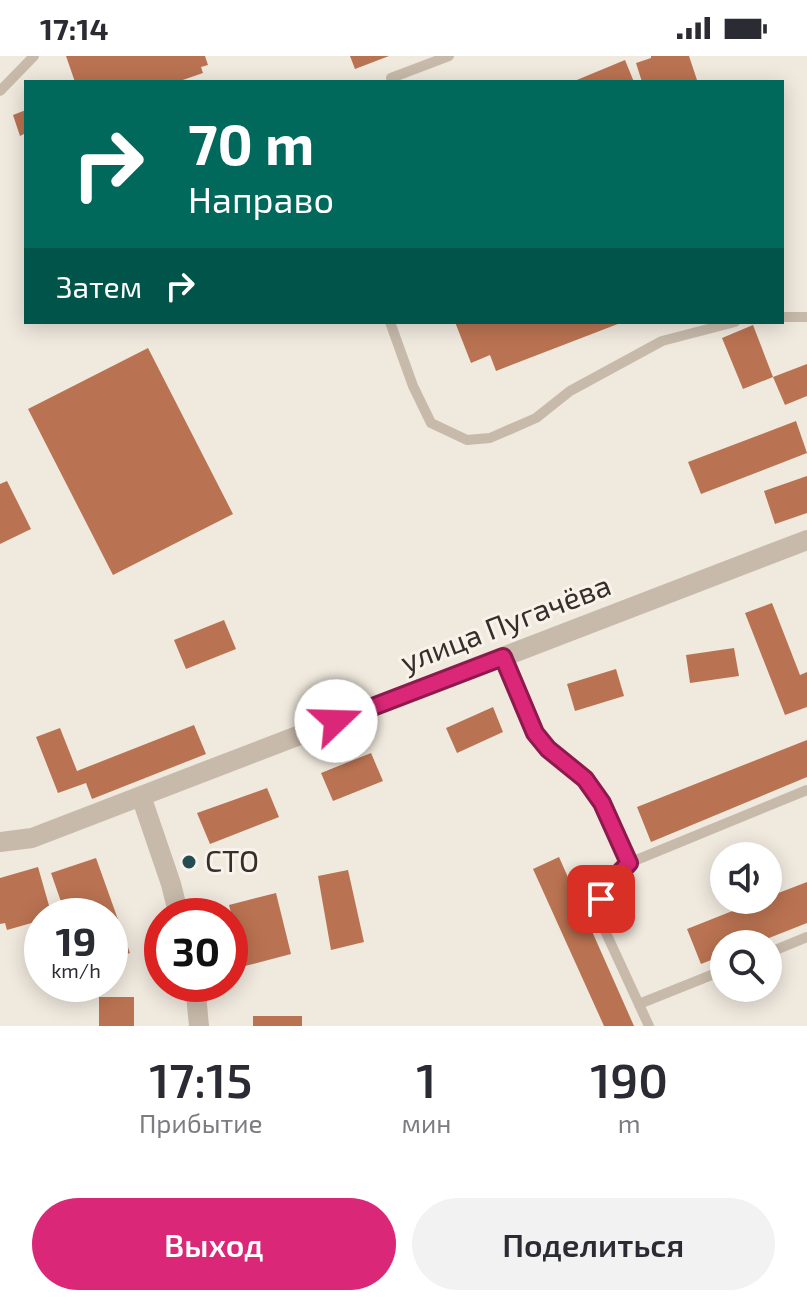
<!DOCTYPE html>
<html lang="ru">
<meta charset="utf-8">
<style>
:root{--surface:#fff;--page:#f2f2f3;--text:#2b2b33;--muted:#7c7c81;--accent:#db2777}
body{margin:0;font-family:"Exo 2",sans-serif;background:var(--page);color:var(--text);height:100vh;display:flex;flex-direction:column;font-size:30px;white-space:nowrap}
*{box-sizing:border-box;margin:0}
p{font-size:26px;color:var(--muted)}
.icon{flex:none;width:44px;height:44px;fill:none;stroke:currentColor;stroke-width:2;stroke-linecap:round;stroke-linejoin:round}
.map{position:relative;height:970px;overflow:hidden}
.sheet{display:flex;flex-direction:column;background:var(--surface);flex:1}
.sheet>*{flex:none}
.top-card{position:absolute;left:24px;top:24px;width:760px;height:244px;border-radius:0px;box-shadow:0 4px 20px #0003;background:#00695c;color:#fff;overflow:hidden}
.tools{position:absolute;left:710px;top:786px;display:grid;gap:16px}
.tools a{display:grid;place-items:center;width:72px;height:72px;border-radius:50%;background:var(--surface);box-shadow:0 4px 20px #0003;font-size:40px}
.speed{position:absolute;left:24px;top:842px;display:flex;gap:16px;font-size:40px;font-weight:700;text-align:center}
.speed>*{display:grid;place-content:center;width:104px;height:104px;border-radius:50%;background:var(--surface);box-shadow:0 4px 20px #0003;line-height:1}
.speed small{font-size:20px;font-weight:400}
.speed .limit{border:12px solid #d22;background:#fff;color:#111}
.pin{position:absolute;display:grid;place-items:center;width:68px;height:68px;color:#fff;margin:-34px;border-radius:16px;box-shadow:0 4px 12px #0006}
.me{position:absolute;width:88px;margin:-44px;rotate:69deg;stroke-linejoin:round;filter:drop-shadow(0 0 6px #0008)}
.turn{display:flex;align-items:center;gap:28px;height:168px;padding:0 32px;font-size:36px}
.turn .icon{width:104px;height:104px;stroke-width:2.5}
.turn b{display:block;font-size:56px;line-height:68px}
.then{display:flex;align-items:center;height:76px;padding:0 32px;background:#0003;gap:16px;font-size:30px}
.eta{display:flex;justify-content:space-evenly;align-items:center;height:136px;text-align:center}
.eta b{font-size:48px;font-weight:600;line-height:56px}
.action{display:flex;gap:16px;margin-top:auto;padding:16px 32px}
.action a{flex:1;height:92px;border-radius:48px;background:var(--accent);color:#fff;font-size:32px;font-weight:600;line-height:92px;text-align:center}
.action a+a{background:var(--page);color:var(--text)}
.status{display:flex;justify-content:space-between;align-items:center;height:56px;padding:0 40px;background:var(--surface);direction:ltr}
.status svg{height:22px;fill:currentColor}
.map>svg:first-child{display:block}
.building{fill:#ba7352}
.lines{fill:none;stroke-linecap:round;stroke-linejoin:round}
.service{stroke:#c7baab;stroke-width:10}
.minor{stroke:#c7baab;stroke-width:20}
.route-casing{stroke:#8e194d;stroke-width:20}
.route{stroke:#db2777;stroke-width:14}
.poi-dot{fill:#234d53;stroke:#f8f3ea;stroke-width:3}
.labels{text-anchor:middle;stroke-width:6;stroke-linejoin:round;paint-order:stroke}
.street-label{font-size:30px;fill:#362e2a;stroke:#f8f3ea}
.poi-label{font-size:30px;fill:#362e2a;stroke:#f8f3ea;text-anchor:start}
</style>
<div class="status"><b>17:14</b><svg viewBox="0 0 49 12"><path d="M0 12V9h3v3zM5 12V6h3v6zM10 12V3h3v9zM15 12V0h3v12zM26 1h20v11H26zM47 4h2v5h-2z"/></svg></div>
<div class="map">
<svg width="807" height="970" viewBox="0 0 807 970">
<rect width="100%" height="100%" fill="#f0e9de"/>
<path class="building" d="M66,0H205L208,9L201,11L203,17L177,26H75Z
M350,0H389L355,13Z
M651,0H689L697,24L691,26H642L636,7L651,2Z
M625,4L634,26H572Z
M26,54V77L20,80L13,59Z
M455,266H623L496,315L490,299L471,307Z
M753,269L773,321L743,333L722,282Z
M148,292L233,458L113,519L28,353Z
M807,308V340L785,349L773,321Z
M796,365L807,397L701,438L688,406Z
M807,420V457L775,468L764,435Z
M7,425L31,473L0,488V428Z
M772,547L800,619L807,616V651L785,659L745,557Z
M224,564L236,593L186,613L174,584Z
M734,592L739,620L690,627L686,599Z
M616,613L624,640L575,655L567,628Z
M493,651L503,676L457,697L446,672Z
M194,669L206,698L92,743L86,727L58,737L36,681L60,672L77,715Z
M807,684V721L651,786L637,751Z
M371,697L383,725L333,745L321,717Z
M267,732L279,761L210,788L197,757Z
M559,801L634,970H604L533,813Z
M96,802L130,897L110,904V860H66L51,817Z
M38,811L52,860H42V864L7,874L5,867L0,868V822Z
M348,814L364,886L331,894L318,820Z
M807,826V867L754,888H724V899L701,908L687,873L760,844H768V841Z
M276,837L291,898L245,910L229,849Z
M99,941H134V970H99Z
M253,960H302V970H253Z"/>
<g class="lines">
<path class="service" d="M391,22L449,0
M0,35L34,0
M782,261H807
M390,266L413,330L431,367L467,384L490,382L536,362L570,335L662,285L735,266
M503,601L535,677L548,693L585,723L602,747L629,807
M768,897L807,881
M639,948L724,914
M649,970L600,864C598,838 612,825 629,807L807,734"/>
<path class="minor" d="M141,740L171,828L179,860
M0,786L32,782L807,484
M195,928L199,970"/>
</g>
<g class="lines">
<g class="route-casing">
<path id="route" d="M336,665L503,601L535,677L548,693L585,723L602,747L629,807L607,830L601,843"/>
</g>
<use href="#route" class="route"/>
</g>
<circle class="poi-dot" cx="189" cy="806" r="8"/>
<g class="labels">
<g class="street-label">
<text transform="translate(506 568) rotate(-21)" y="10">улица Пугачёва</text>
</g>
<g class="poi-label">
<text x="205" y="816">СТО</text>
</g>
</g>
</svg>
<div class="tools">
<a><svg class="icon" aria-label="sound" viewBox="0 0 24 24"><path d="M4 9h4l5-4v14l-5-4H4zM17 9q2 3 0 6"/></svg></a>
<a><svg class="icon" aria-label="search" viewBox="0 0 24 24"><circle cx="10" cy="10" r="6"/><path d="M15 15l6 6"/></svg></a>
</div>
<div class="speed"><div>19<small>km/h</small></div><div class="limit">30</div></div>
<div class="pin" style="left:601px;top:843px;background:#d93025"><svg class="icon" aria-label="arrive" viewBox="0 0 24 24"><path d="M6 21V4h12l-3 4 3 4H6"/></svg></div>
<svg class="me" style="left:336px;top:665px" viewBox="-20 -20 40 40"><circle r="19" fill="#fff"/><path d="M0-13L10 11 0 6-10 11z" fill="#db2777"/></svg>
<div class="top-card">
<div class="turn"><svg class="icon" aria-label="right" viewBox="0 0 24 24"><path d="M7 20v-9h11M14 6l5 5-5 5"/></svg><div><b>70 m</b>Направо</div></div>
<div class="then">Затем<svg class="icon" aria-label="right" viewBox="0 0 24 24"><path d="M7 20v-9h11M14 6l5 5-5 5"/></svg></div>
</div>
</div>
<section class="sheet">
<div class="eta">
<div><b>17:15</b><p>Прибытие</p></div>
<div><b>1</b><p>мин</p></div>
<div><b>190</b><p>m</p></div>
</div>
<div class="action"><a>Выход</a><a>Поделиться</a></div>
</section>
